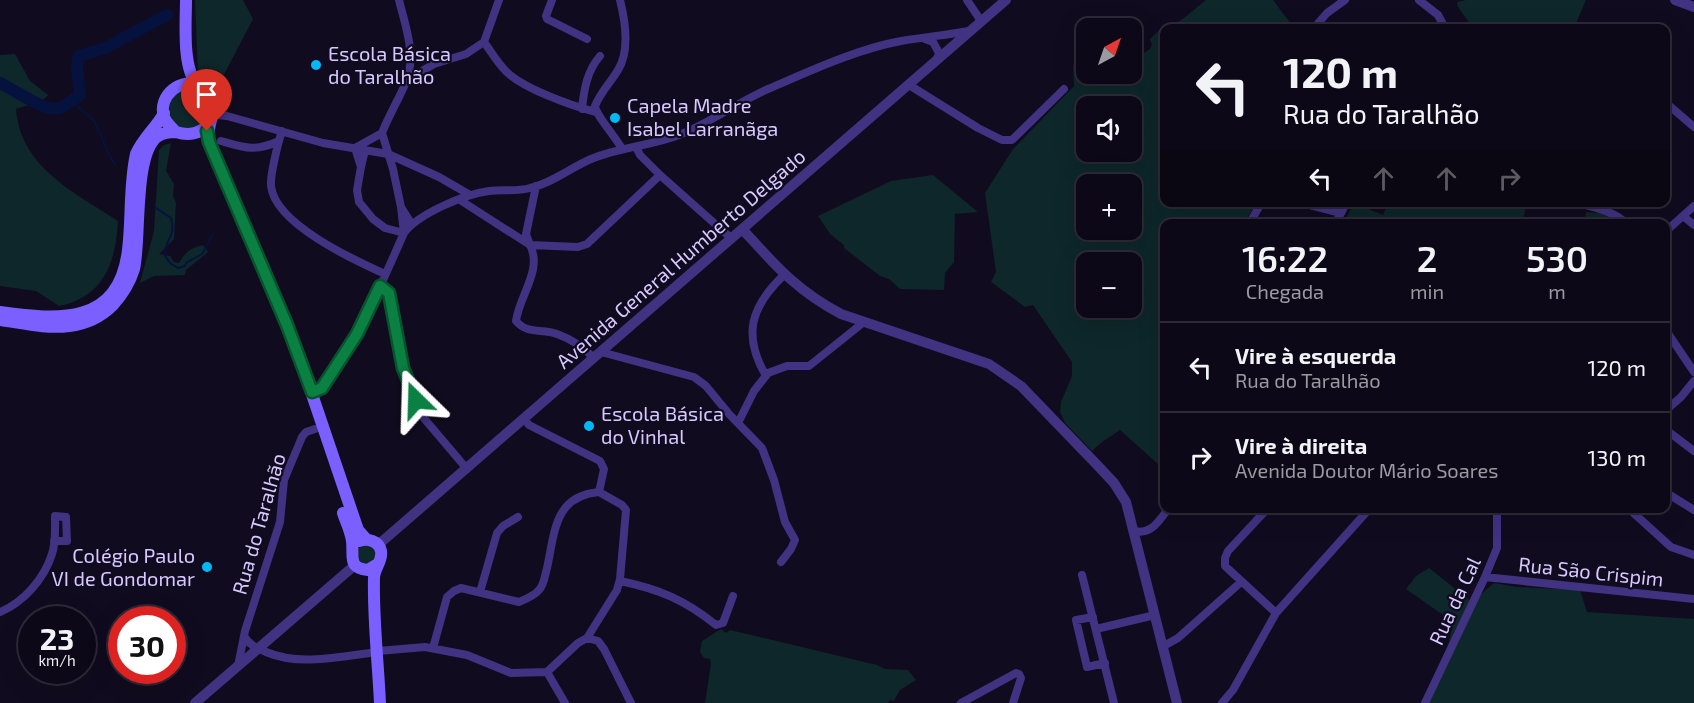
<!DOCTYPE html>
<html lang="pt">
<meta charset="utf-8">
<style>
:root{--surface:#0d0817;--page:#1b1624;--text:#f1f3f6;--muted:#9a9aa1;--line:#2d2936}
body{margin:0;font-family:"Exo 2",sans-serif;background:var(--page);color:var(--text);height:100vh;display:flex;flex-direction:column;font-size:22px;white-space:nowrap}
*{box-sizing:border-box;margin:0}
p{font-size:20px;color:var(--muted)}
.icon{flex:none;width:33px;height:33px;fill:none;stroke:currentColor;stroke-width:2;stroke-linecap:round;stroke-linejoin:round}
.map{position:relative;flex:1;overflow:hidden}
.drawer{position:absolute;left:1160px;top:219px;width:510px;height:294px;display:flex;flex-direction:column;background:var(--surface);border-radius:12px;box-shadow:0 6px 24px #0002,0 0 0 2px var(--line)}
.drawer>*{flex:none}
.hud{position:absolute;left:1160px;top:24px;width:510px;height:183px;border-radius:12px;box-shadow:0 6px 24px #0002,0 0 0 2px var(--line);background:#0d0817;color:var(--text);overflow:hidden}
.needle{width:39px;rotate:40deg}
.fabs{position:absolute;left:1076px;top:18px;display:grid;gap:12px}
.fabs a{display:grid;place-items:center;width:66px;height:66px;border-radius:12px;background:var(--surface);box-shadow:0 6px 24px #0002,0 0 0 2px var(--line);font-size:30px}
.speed{position:absolute;left:18px;top:606px;display:flex;gap:12px;font-size:30px;font-weight:700;text-align:center}
.speed>*{display:grid;place-content:center;width:78px;height:78px;border-radius:50%;background:var(--surface);box-shadow:0 6px 24px #0002,0 0 0 2px var(--line);line-height:1}
.speed small{font-size:15px;font-weight:400}
.speed .limit{border:9px solid #d22;background:#fff;color:#111}
.pin{position:absolute;display:grid;place-items:center;width:51px;height:51px;color:#fff;margin:-62px -26px;border-radius:50% 50% 50% 0;rotate:-45deg;box-shadow:0 0 6px #0007}
.pin .icon{rotate:45deg}
.me{position:absolute;width:66px;margin:-33px;rotate:338deg;stroke-linejoin:round;filter:drop-shadow(0 0 4px #0008)}
.turn{display:flex;align-items:center;gap:21px;height:126px;padding:0 24px;font-size:27px}
.turn .icon{width:78px;height:78px;stroke-width:2.5}
.turn b{display:block;font-size:42px;line-height:51px}
.lanes{display:flex;align-items:center;height:57px;padding:0 24px;background:#0003;justify-content:center;gap:30px;direction:ltr}
.lanes .off{opacity:.35}
.eta{display:flex;justify-content:space-evenly;align-items:center;height:102px;text-align:center}
.eta b{font-size:36px;font-weight:600;line-height:42px}
ul{padding:0;list-style:none}
li{display:flex;align-items:center;gap:18px;height:90px;padding:0 24px;border-top:2px solid var(--line)}
li div{flex:1}
li b{display:block;font-size:22px}
li em{font-style:normal}
.map>svg:first-child{display:block}
.green{fill:#0e272a;fill-rule:evenodd}
.lines{fill:none;stroke-linecap:round;stroke-linejoin:round}
.stream{stroke:#06123e;stroke-width:2}
.river{stroke:#06123e;stroke-width:12}
.minor{stroke:#413282;stroke-width:8}
.tertiary{stroke:#413282;stroke-width:10}
.secondary{stroke:#7b60ff;stroke-width:12}
.route-casing{stroke:#07532c;stroke-width:15}
.route{stroke:#0b8043;stroke-width:10}
.poi-dot{fill:#00b9f4;stroke:#110b1f;stroke-width:2}
.labels{text-anchor:middle;stroke-width:4.5;stroke-linejoin:round;paint-order:stroke}
.poi-label{font-size:20px;fill:#d7c9ff;stroke:#110b1f;text-anchor:start}
.street-label{font-size:20px;fill:#d7c9ff;stroke:#110b1f}
</style>
<div class="map">
<svg width="1694" height="703" viewBox="0 0 1694 703">
<rect width="100%" height="100%" fill="#110b1f"/>
<path class="green" d="M195,0H243L253,19L217,88L198,72Z
M1206,0H1273L1294,28H1164V202L1257,203L1243,223L1164,224V459L1159,465L1120,430L1102,442L1092,451L1065,423L1060,412L1061,402L1072,376V362L1033,305L1025,307L991,282L996,272L985,193L1013,149L1074,86L1073,65L1086,55V74H1131V57L1135,59L1150,49L1152,45L1150,39L1163,26L1180,21ZM1086,106H1131V152H1086ZM1086,184H1131V230H1086ZM1086,262H1131V308H1086Z
M1466,0H1586L1576,23H1515L1512,28H1473L1458,7L1457,2Z
M15,54L30,81L48,95L42,101L16,109C16,115 18,121 19,127C33,174 79,195 118,221C116,262 104,297 59,306L36,291L0,286V55Z
M168 109a20 20 0 1 1 40 0a20 20 0 1 1-40 0Z
M171,143L166,171L174,184L173,196L176,203L174,239L159,254L170,256L174,262L179,263C185,252 191,248 203,245L208,252L186,270L185,275L154,276L140,283L154,231L159,150L164,145Z
M933,175L978,212L955,214L954,262L945,273L944,290L900,289L889,279L880,276L844,248V245L830,234L818,216L891,181Z
M1354,203L1383,215L1388,203H1527L1522,223H1344Z
M1586,212L1612,214L1623,224H1584Z
M356 555a10 10 0 1 1 20 0a10 10 0 1 1-20 0Z
M1429,568L1472,602L1494,583L1517,587L1580,590L1587,612L1694,619V703H1426L1449,642L1453,622L1406,589L1416,576Z
M721,629L726,633L730,630L877,665L885,669L908,670L916,680L900,690L894,701L890,700L888,703H705L711,664L710,659L704,658L700,652L702,641Z"/>
<g class="lines">
<path class="stream" d="M71,100C77,109 86,112 93,120C103,133 104,151 115,164
M156,208L171,218C176,237 166,238 164,254L170,263L178,268L185,266L186,263L202,254L213,234"/>
<path class="river" d="M0,83C15,90 46,113 60,108C67,105 74,99 80,95C80,82 74,68 79,56L105,48L167,15"/>
<path class="minor" d="M552,0L546,16L547,19L587,39
M620,0C625,20 630,51 618,70C611,82 600,93 595,106C596,116 616,137 622,149
M967,0L981,21
M1419,0L1438,15L1445,28
M1314,28L1327,13L1345,0
M925,39L933,42L939,53L937,59
M484,42C490,50 496,60 503,68C518,87 572,106 596,112
M407,80L434,64L466,54L484,42L499,0
M909,85L978,128L1002,140H1012L1064,89
M1665,102L1694,127
M582,109C584,89 587,71 600,56
M213,117L216,115L227,116L323,143L388,154L439,177L470,195
M282,131C278,143 270,175 271,186C275,224 354,260 385,274
M382,133C389,115 399,99 406,82C417,56 405,25 399,0
M382,133L393,169L401,207
M221,141C245,148 255,152 279,141
M636,147L640,155L660,175L732,239
M355,148L361,167L365,150
M355,148L382,133
M361,167L357,190L359,202L373,219L385,228L404,233L401,207L411,223
M536,186L526,234L530,245L578,247L587,244L660,175
M460,200L530,245C543,270 519,296 516,321C528,335 542,328 557,334C571,339 584,348 594,358
M1298,202L1341,213
M1573,202C1591,207 1613,210 1627,224
M1683,216L1694,225
M1249,224L1262,202
M1335,224L1347,202
M1665,232L1694,206
M380,286L389,293L403,368L422,416L467,469
M1665,329L1694,372
M601,352L694,377L706,386L729,414L762,448L774,480L785,522L795,540L791,549L781,562
M766,376C742,335 751,306 784,275
M312,392C325,387 328,377 336,366C366,322 383,280 404,233C418,214 465,194 489,191C502,189 516,192 530,188C552,183 570,168 591,159C619,147 651,146 679,135C710,123 738,102 768,89C810,71 857,49 901,41C924,37 947,35 969,31
M1665,411L1681,397L1694,381
M524,419L529,425L600,461L604,469L599,492
M738,423L754,391L768,373L787,366H809L864,322
M1665,429L1694,451
M1665,492L1694,510
M1268,508L1228,551L1225,558V566L1276,613
M1628,508L1671,547L1694,555
M1135,531C1152,535 1159,520 1169,508
M1082,575L1114,703
M1485,577L1694,599
M620,581C659,589 685,600 716,625L723,623L733,596
M480,592L497,533L503,526L518,517
M0,612C24,602 44,579 52,554C56,542 55,528 55,516L66,517L67,541H54
M1093,617L1076,620L1087,667L1105,663
M1096,629L1155,615
M244,636C249,645 257,648 266,652C299,666 335,657 370,653
M587,638L598,641L604,649L631,703
M1162,647L1178,638L1241,582
M433,648L447,597L454,591L461,588L519,602C526,599 534,596 539,590C544,585 545,575 547,568C555,532 554,496 599,492
M378,651L425,647L467,655L511,673L547,672L565,703
M238,666L245,631L280,522L284,480L302,437L306,432L315,429
M547,672L578,643L587,638L617,590L620,579L626,510L622,505L599,492
M961,703L1016,673L1019,674L1021,678L1013,703
M1222,703L1233,690L1276,613L1370,508
M1425,703L1485,577L1497,548V508"/>
<path class="tertiary" d="M1675,0L1694,7
M743,230C776,266 797,291 841,314L989,364L1021,386L1101,469L1114,483L1126,502L1177,703
M378,545L1006,0
M195,703L355,565"/>
<path class="secondary" d="M186,0C186,22 182,68 197,84
M209,125C198,134 189,136 176,132C171,127 166,123 164,117C157,96 182,75 201,87C227,102 204,122 209,142L299,356L358,530L366,539
M0,312C58,320 119,326 128,250C132,218 129,185 136,154C143,138 156,128 164,113
M0,320C22,323 46,329 69,326C86,324 101,317 113,305C122,295 130,282 134,269C141,239 133,153 158,136C163,133 170,132 176,132
M343,513C346,522 351,532 352,541C354,556 347,568 368,570L378,564
M359,541C368,538 379,541 381,551C383,561 374,568 374,578C373,619 378,661 380,703"/>
</g>
<g class="lines">
<g class="route-casing">
<path id="route" d="M207,131L209,142L287,325L312,392L322,388L357,334L380,286L389,293L403,368L416,400"/>
</g>
<use href="#route" class="route"/>
</g>
<g class="poi-dot">
<circle cx="316" cy="65" r="6"/>
<circle cx="615" cy="118" r="6"/>
<circle cx="589" cy="426" r="6"/>
<circle cx="207" cy="567" r="6"/>
</g>
<g class="labels">
<g class="poi-label">
<text x="328" y="61">Escola Básica<tspan x="328" dy="23">do Taralhão</tspan></text>
<text x="627" y="113">Capela Madre<tspan x="627" dy="23">Isabel Larranãga</tspan></text>
<text x="601" y="421">Escola Básica<tspan x="601" dy="23">do Vinhal</tspan></text>
<text x="195" y="563" text-anchor="end">Colégio Paulo<tspan x="195" dy="23">VI de Gondomar</tspan></text>
</g>
<g class="street-label">
<text transform="translate(681 259) rotate(-41)" y="7">Avenida General Humberto Delgado</text>
<text transform="translate(259 524) rotate(-74)" y="7">Rua do Taralhão</text>
<text transform="translate(1591 572) rotate(6)" y="7">Rua São Crispim</text>
<text transform="translate(1455 601) rotate(-65)" y="7">Rua da Cal</text>
</g>
</g>
</svg>
<div class="fabs">
<a><svg class="needle" viewBox="-14 -14 28 28"><path d="M0-13l5 13h-10z" fill="#e53935"/><path d="M0 13l5-13h-10z" fill="#9a9aa1"/></svg></a>
<a><svg class="icon" aria-label="sound" viewBox="0 0 24 24"><path d="M4 9h4l5-4v14l-5-4H4zM17 9q2 3 0 6"/></svg></a>
<a>+</a>
<a>−</a>
</div>
<div class="speed"><div>23<small>km/h</small></div><div class="limit">30</div></div>
<div class="pin" style="left:207px;top:131px;background:#d93025"><svg class="icon" aria-label="arrive" viewBox="0 0 24 24"><path d="M6 21V4h12l-3 4 3 4H6"/></svg></div>
<svg class="me" style="left:416px;top:400px" viewBox="-20 -20 40 40"><path d="M0-17L14 15 0 8-14 15z" fill="#0b8043" stroke="#fff" stroke-width="4"/></svg>
<div class="hud">
<div class="turn"><svg class="icon" aria-label="left" viewBox="0 0 24 24"><path d="M17 20v-9H6M10 6l-5 5 5 5"/></svg><div><b>120 m</b>Rua do Taralhão</div></div>
<div class="lanes"><svg class="icon" aria-label="left" viewBox="0 0 24 24"><path d="M17 20v-9H6M10 6l-5 5 5 5"/></svg><svg class="icon off" aria-label="ahead" viewBox="0 0 24 24"><path d="M12 20V5M6 11l6-6 6 6"/></svg><svg class="icon off" aria-label="ahead" viewBox="0 0 24 24"><path d="M12 20V5M6 11l6-6 6 6"/></svg><svg class="icon off" aria-label="right" viewBox="0 0 24 24"><path d="M7 20v-9h11M14 6l5 5-5 5"/></svg></div>
</div>
<section class="drawer">
<div class="eta">
<div><b>16:22</b><p>Chegada</p></div>
<div><b>2</b><p>min</p></div>
<div><b>530</b><p>m</p></div>
</div>
<ul>
<li><svg class="icon" aria-label="left" viewBox="0 0 24 24"><path d="M17 20v-9H6M10 6l-5 5 5 5"/></svg><div><b>Vire à esquerda</b><p>Rua do Taralhão</p></div><em>120 m</em></li>
<li><svg class="icon" aria-label="right" viewBox="0 0 24 24"><path d="M7 20v-9h11M14 6l5 5-5 5"/></svg><div><b>Vire à direita</b><p>Avenida Doutor Mário Soares</p></div><em>130 m</em></li>
</ul>
</section>
</div>
